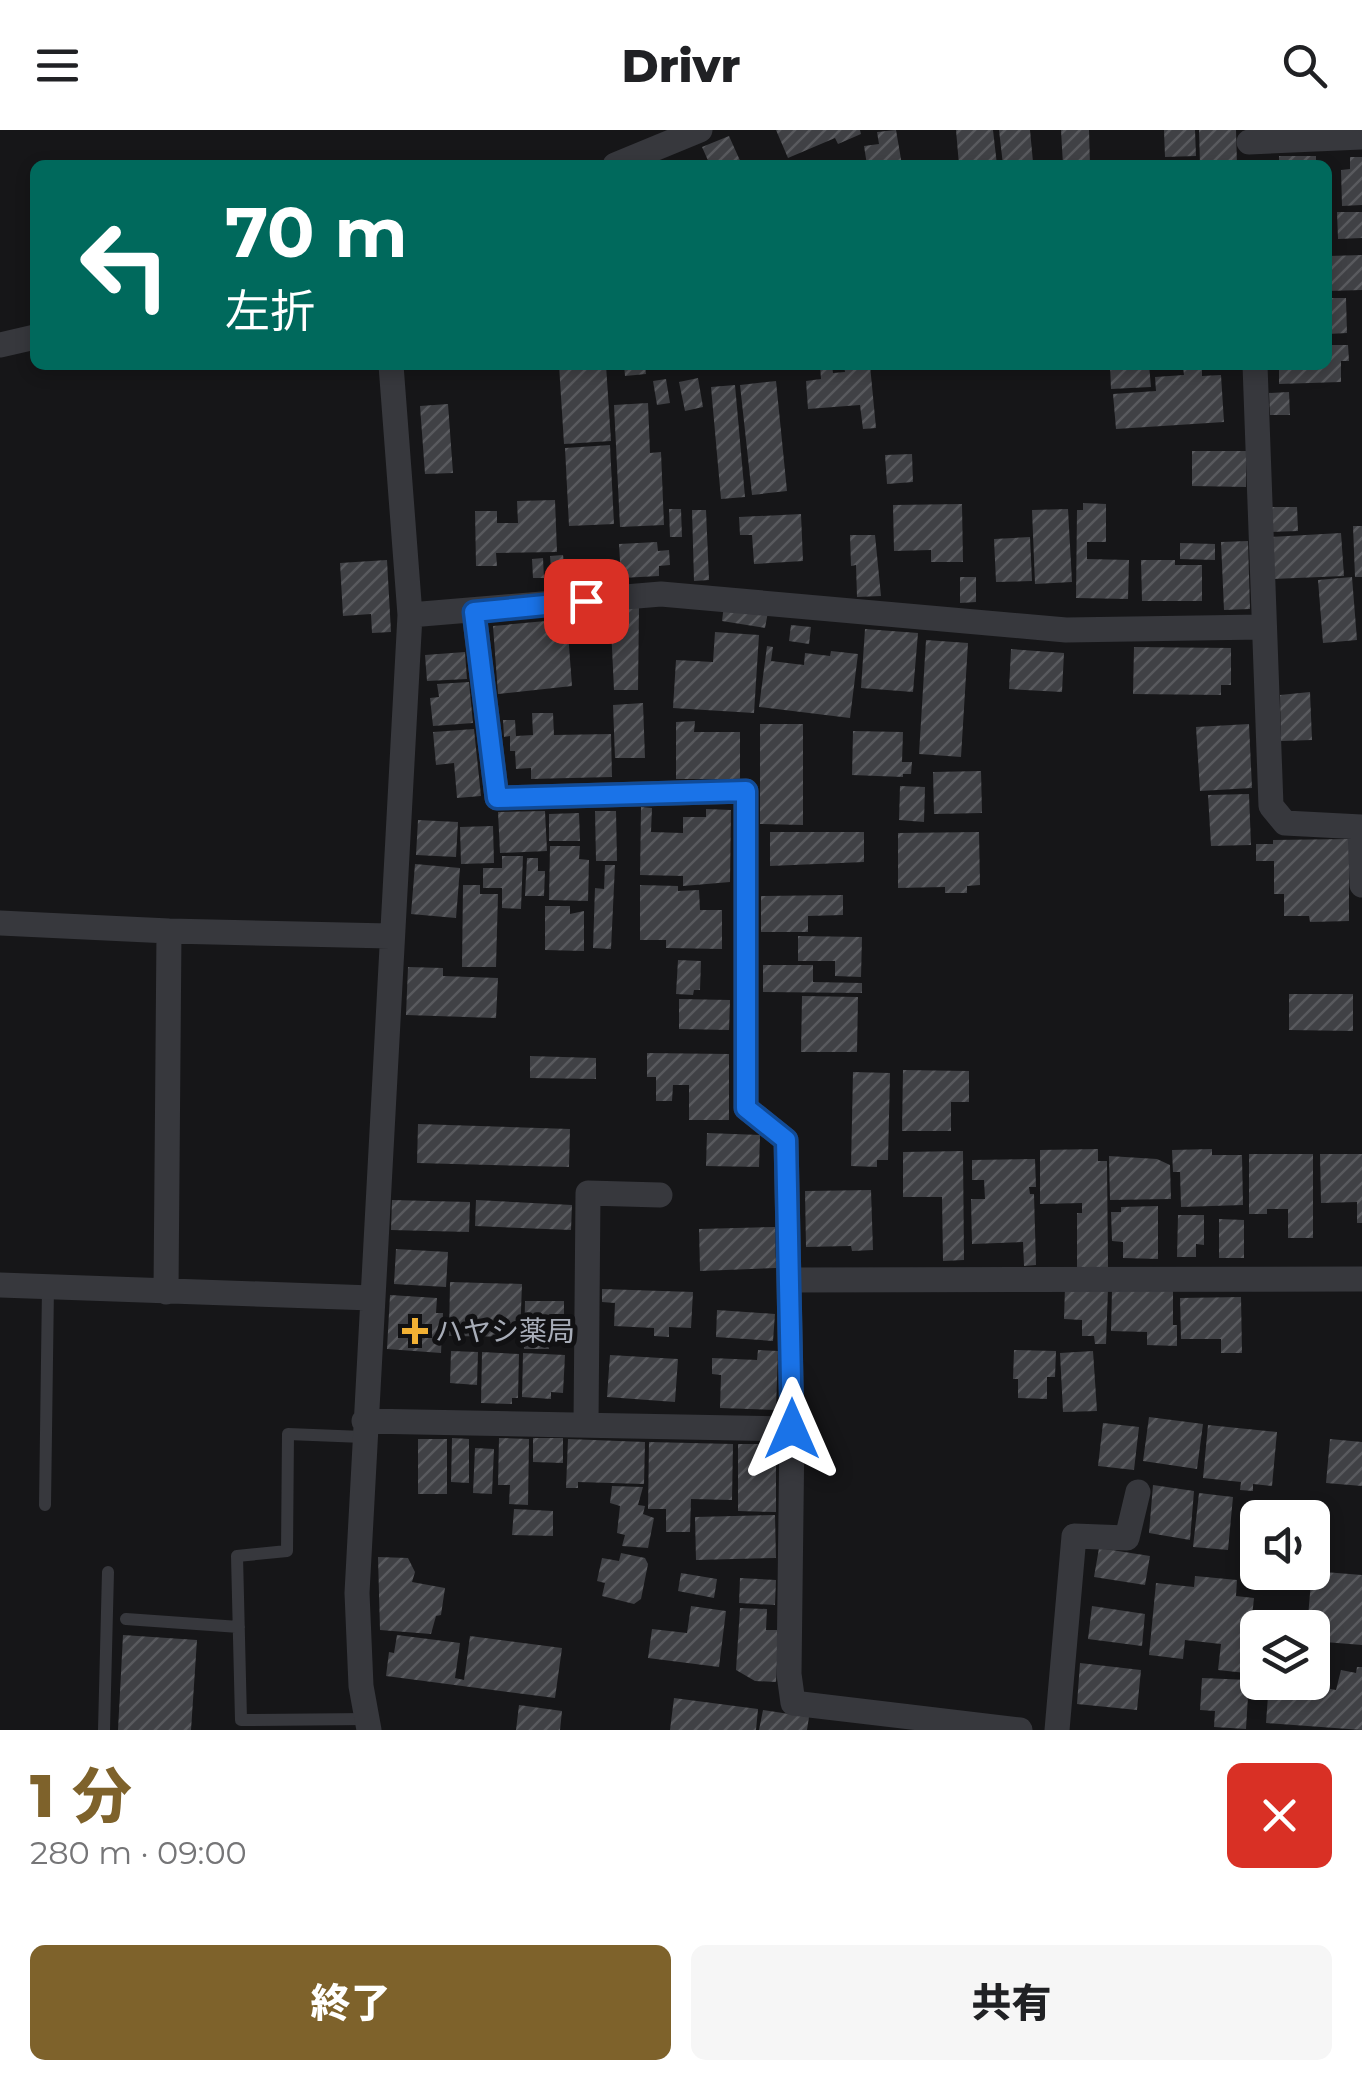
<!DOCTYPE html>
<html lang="ja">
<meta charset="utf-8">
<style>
:root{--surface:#fff;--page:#f6f6f6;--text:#202124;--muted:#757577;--accent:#7e622b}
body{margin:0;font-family:Montserrat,"Noto Sans JP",sans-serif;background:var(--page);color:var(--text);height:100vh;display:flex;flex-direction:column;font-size:38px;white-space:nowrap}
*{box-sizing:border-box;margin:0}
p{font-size:32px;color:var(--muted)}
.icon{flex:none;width:55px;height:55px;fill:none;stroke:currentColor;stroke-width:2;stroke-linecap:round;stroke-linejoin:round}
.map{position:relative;height:1600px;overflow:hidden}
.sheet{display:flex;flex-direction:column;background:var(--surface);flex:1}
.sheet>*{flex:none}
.guide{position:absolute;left:30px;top:30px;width:1302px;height:210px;border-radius:15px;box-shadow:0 5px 15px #0003;background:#00695c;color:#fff;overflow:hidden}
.buttons{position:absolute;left:1240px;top:1370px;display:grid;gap:20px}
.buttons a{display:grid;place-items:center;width:90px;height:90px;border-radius:15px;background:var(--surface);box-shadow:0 5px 15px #0003;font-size:50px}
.pin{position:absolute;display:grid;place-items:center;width:85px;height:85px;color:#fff;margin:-42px;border-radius:20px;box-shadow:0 5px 15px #0006}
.me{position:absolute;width:110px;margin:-55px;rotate:0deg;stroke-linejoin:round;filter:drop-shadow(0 0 8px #0008)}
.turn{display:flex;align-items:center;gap:35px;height:210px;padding:0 30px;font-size:45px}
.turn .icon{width:130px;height:130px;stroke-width:2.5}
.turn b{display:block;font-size:70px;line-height:85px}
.round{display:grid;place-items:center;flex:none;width:105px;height:105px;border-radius:15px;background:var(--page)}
.headline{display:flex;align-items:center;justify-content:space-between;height:170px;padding:0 30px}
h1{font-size:60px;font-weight:800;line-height:75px;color:var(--accent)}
.primary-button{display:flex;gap:20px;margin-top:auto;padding:20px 30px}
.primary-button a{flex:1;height:115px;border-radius:15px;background:var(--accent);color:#fff;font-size:40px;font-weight:800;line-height:115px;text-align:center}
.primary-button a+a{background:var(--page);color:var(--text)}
header{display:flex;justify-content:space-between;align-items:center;height:130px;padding:0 30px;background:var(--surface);font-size:45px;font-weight:800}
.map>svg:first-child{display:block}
.building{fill:url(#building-hatch)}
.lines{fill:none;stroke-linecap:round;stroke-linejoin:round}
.lane{stroke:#37383d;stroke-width:12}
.street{stroke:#37383d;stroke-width:25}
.route-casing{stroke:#114b97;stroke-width:25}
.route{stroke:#1a73e8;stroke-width:18}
.poi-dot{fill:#f2b134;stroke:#111113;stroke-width:4}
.labels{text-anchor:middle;stroke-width:10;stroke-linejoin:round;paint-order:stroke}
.poi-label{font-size:28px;fill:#a8adb8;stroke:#111113;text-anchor:start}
</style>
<header><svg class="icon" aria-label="menu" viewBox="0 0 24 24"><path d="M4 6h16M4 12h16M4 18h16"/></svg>Drivr<svg class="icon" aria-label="search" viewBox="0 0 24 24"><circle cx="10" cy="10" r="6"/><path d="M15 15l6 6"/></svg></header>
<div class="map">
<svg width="1362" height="1600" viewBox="0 0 1362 1600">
<defs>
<pattern id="building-hatch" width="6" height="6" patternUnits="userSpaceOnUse" patternTransform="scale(2.5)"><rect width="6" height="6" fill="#404145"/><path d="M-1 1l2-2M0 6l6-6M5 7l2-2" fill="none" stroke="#595a5e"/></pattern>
</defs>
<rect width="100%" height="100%" fill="#161618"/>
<path class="building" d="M776,0H860L861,4L838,14L835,8L788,28Z
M896,0L902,35H867L864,16L879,14L877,2Z
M956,0H993L997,35H959Z
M999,0H1030L1033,32L1003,35Z
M1061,0H1089L1090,35H1063Z
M1164,0H1195L1196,26L1165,27Z
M1199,0H1236L1237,35H1200Z
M729,6L742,35H710L702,17Z
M1279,26H1316V35H1279Z
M1350,27H1362V75L1342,76L1341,40L1350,39Z
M1337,82H1362V108L1338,109Z
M1362,125V160L1328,161V126Z
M1328,168H1346L1347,203L1328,204Z
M1328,215H1348L1349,231H1341V252L1279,254V235H1328Z
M559,235H606L611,311L564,314Z
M624,235H645L646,244L625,246Z
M820,235H832L833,243L845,242L844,235H870L876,298L863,299L860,275L808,279L806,251L821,249Z
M1110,235H1149L1151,257L1111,259Z
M1202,235V246L1221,245L1224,292L1116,299L1113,264L1156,261L1155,247L1184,245L1183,237Z
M698,248L703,277L685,281L679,252Z
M666,249L670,273L657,275L653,251Z
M776,251L787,361L752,365L740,255Z
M735,255L745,367L721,369L711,257Z
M1289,262L1290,285H1270L1269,263Z
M648,273L650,323L661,322L664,395L620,397L614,275Z
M448,274L453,343L425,344L420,276Z
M610,315L614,394L569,396L565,318Z
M1192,321H1246V357L1192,356Z
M912,324L913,352L887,354L885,325Z
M555,370L557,422L496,423L497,436H476L475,381H497V393H518L517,371Z
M1083,373L1106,374V412H1087V429L1129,430L1128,469L1076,468L1077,380H1083Z
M962,374L963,432H931V420L894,421L893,375Z
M1268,377H1297L1298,401L1269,402Z
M669,379H681L682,407H670Z
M1068,379L1072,452L1035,454L1032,380Z
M692,380H706L709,450L694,451Z
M801,384L803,431L754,434L752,405H740L739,387Z
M1353,396H1362V447H1355Z
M1341,403L1344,446L1273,449L1270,407Z
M850,405H875L881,466L857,467L856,435L851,436Z
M1030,407L1032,451L996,452L994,409Z
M1248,411L1250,479L1224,480L1221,412Z
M657,412L658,421L669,420L670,435L659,436V446L621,448L619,414Z
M1180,413L1215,414V430L1180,429Z
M563,425L566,451L552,452L550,426Z
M543,428L544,448H533L532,429Z
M387,430L391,502L372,503L371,484L343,486L340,433Z
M1141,430H1175V435H1202V471H1142Z
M960,447H976V472L960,473Z
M1352,447L1357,510L1323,513L1318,450Z
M724,475L768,482L765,498L722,491Z
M610,476H639L638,560H614Z
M567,489L572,556L498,564L493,496Z
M791,495L811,497L809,514L789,511Z
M865,499L918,503L913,562L861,558Z
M715,502L759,505L754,583L673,578L676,530L713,532Z
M926,510L968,513L961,627L919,624Z
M767,516L773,517L771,531L804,535L805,523L830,526L831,521L858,524L850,588L759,577Z
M1134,517L1231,518V555H1221V565L1133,564Z
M1011,519L1064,523L1062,562L1009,559Z
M465,522L467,549L427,551L425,525Z
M469,552L473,593L433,596L430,568L439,567L437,554Z
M1310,562L1312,610L1281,611L1280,565Z
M643,573L645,628H615L613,575Z
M532,583H553L554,605L611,604L612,647L531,649V638L516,639L515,621H510V606L504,607L503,590H515L516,606L533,605Z
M695,591L694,602H740V649H676V592Z
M760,594H803V695L760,694Z
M1249,594L1252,658L1200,661L1196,597Z
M474,599L481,666L457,668L454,633L436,635L433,602Z
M853,601L903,602L902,632H912L911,644H903V647L852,645Z
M981,641L982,683L934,684L933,642Z
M900,656L925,657L924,692L899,690Z
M1249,664L1251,715L1211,716L1208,665Z
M641,677L652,678L651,702L683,703V687H706V679L731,680L730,752L683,756V746L640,745Z
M545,681L547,721L500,723L498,682Z
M595,681H616L617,731H596Z
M579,683L580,711H549V684Z
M418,690L458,692L456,727L416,725Z
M493,696L494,733L461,734L460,697Z
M770,702H864V732L770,736Z
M979,702L980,755L967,756V763H945V757L898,758V703Z
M1349,709V791L1310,792L1309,786H1284V764H1274V731H1256V714H1273V710Z
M550,716H580L579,729L589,730L588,771L549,770Z
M502,726H523L521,779L502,778V758H483V738H502Z
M527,728H538V741H545L544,766H525Z
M415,734L460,738L456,788L411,784Z
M605,735H615L611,819L593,818L595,758L604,759Z
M463,755H480V764H498L496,837H462Z
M640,755L678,756V761L699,760L700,780H722V819L666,818V810H640Z
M843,765V785L808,786V802H761V766Z
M545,776H570V784L584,781V821L545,820Z
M798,806L862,807L861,847L835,846V831H798Z
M678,830L701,831L700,860H694L693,865L676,864Z
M763,835H813V852L862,853V863L763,862Z
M408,837L443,838V846L498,848L496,888L406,885Z
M1289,864H1353V901L1289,900Z
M802,866L858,867L857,922H801Z
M679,869L730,870L729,900L679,899Z
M647,923L729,924V990H689V955H673L672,971H656V947H647Z
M530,926L596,928V949L530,948Z
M903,940L969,941V972H951V1001H902Z
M853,942L890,943L888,1030H877V1037L851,1036Z
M418,994L570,999L569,1037L417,1033Z
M707,1003L760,1005L759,1037L706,1036Z
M1098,1019V1031H1107L1108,1138H1077V1083H1082V1073L1040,1074V1020Z
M1212,1019V1025H1242L1243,1075L1181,1077L1180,1042H1173L1172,1020Z
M963,1021L964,1130L943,1131L942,1067H903V1022Z
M1249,1024H1313V1108H1288V1079H1267V1084H1249Z
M1320,1024H1362V1093H1357V1072L1321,1073Z
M1109,1026L1157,1029L1170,1035L1171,1069L1110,1070Z
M1035,1029L1036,1057H1029L1030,1064H1034L1036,1135L1024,1136L1023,1112L972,1114L971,1069H985L984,1050H972V1030Z
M871,1060L873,1120L852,1121L851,1116L806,1117L805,1061Z
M392,1070L470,1072L469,1102L391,1100Z
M476,1070L572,1075L571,1100L475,1096Z
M1158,1076V1129L1123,1128V1112L1112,1111L1111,1082H1121V1077Z
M1178,1085H1204V1115L1196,1114V1127H1177Z
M1219,1089L1244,1090V1128H1219Z
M775,1097L776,1138L700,1141L699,1099Z
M396,1119L448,1122L446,1157L394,1154Z
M450,1152L522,1154L520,1207L449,1206Z
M1065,1157L1108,1159L1106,1214H1095L1094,1206H1082V1190L1064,1189Z
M602,1159L693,1162L691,1198L669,1197V1207L654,1206V1198L614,1196L615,1173L602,1172Z
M1112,1160L1173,1161V1195H1177V1216L1147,1215V1202L1111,1201Z
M390,1165L437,1168L436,1183H443L441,1223L387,1219Z
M1241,1167L1242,1223H1221V1209H1181L1180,1168Z
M525,1171H564V1185H550L549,1219H524Z
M717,1180L775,1184L773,1211L716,1207Z
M758,1220L778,1221L776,1280L720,1278L721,1245L712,1244V1228L757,1230Z
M1014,1220L1056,1221L1055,1247H1047V1269L1018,1268V1249H1013Z
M451,1221L478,1222L477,1255L450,1253Z
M1093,1221L1097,1281L1063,1282L1060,1223Z
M482,1222L519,1224L518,1268H512V1274L481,1273Z
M523,1223L565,1225L563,1263L551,1262V1269L522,1267Z
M610,1225L678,1229L675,1272L607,1267Z
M1149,1287L1203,1294L1197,1339L1143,1331Z
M1103,1293L1139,1297L1134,1340L1098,1336Z
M1208,1295L1277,1302L1272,1356L1253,1354V1361L1240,1360L1241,1352L1203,1348Z
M452,1308L469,1309V1353L451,1352Z
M499,1308L529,1309L528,1375L509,1374L510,1355H498Z
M533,1308H563V1333L533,1332Z
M418,1309H447V1364H418Z
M568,1309L645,1312L644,1354L578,1352V1358H566Z
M1330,1309L1362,1312V1356L1326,1353Z
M649,1312L733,1314L732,1370L691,1369L690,1402H666V1379H648Z
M738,1314H776V1382L738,1381Z
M475,1318L494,1319L492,1364L473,1363Z
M1153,1355L1194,1361L1190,1410L1149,1403Z
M612,1356L643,1357L638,1375L645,1376L643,1384L654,1388L648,1418L622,1416L625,1405L617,1403L620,1376L610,1373Z
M1199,1363L1233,1367L1228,1420L1193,1417Z
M514,1379L553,1381V1406L512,1405Z
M775,1385L776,1428L696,1430L695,1387Z
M1099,1418L1150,1426L1145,1455L1094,1447Z
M621,1423L645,1428L648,1434L641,1469L634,1474L602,1466L605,1453L597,1451L602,1428L619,1431Z
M378,1427L408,1428L415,1442L412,1452L445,1458L441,1485L436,1486L431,1504L380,1500Z
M1312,1441L1362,1445V1515L1312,1511V1498H1307Z
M681,1443L717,1449L714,1468L678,1461Z
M1195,1446L1237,1450L1236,1466L1254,1468L1246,1543L1218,1540L1221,1514L1185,1510L1183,1529L1149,1525L1156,1453L1194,1457Z
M740,1448L776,1450L775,1475L739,1473Z
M691,1476L726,1481L719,1537L648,1528L652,1499L687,1503Z
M1092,1476L1145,1484L1142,1516L1088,1509Z
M740,1478L767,1479L766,1500H779L776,1552L755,1551L736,1540Z
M123,1505L197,1510L191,1600H118Z
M397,1505L460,1513L455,1548L464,1550L470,1506L562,1518L555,1568L386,1546L389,1522L394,1523Z
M1080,1533L1141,1540L1137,1580L1077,1574Z
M1316,1535L1325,1537L1320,1557L1336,1560L1341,1540L1356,1543L1357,1537H1362V1600L1266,1593L1269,1552L1311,1556Z
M1202,1548L1249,1550L1246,1599L1214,1597L1215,1581L1200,1580Z
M674,1568L758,1579L756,1600H670Z
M519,1575L562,1581L560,1600H516Z
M763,1580L809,1587L807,1600H759Z"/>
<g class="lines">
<path class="lane" d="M363,1307L288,1304L287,1421L237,1426L241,1590L367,1589
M45,1375L48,1157
M126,1489L239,1497
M104,1600L108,1442"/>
<path class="street" d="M1249,12L1362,7
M615,35L700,0
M0,215L35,207
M1255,235L1271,676L1285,693L1362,697
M474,482L497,668L746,661V978L786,1010L792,1299L789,1544L793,1573L1020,1600
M410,485L661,464L1066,500L1262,497
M1360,697L1362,755
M0,793L169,801L390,806
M792,1150L1362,1149
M0,1155L372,1168
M166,1162L169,801
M364,1291L792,1299
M586,1295L588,1063L660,1065
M369,1600L361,1556L357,1463L410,485L391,235
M1057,1600L1074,1406L1127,1408L1138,1362"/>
</g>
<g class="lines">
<g class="route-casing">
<path id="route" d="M586,471L474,482L497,668L746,661V978L786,1010L792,1299"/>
</g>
<use href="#route" class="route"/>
</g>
<path class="poi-dot" d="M410 1186h10v10h10v10h-10v10h-10v-10h-10v-10h10z"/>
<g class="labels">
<g class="poi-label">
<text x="435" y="1211">ハヤシ薬局</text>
</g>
</g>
</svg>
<div class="buttons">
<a><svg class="icon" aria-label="sound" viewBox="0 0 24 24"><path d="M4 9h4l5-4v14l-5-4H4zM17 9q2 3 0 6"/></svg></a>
<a><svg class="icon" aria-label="layers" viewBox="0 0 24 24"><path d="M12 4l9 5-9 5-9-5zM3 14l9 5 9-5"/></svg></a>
</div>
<div class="pin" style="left:586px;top:471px;background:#d93025"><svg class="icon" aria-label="arrive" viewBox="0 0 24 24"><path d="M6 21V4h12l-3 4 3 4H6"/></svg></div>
<svg class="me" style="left:792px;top:1299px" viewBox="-20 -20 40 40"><path d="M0-17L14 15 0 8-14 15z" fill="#1a73e8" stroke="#fff" stroke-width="4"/></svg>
<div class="guide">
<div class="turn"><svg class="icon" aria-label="left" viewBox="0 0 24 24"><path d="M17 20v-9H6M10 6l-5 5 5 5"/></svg><div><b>70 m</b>左折</div></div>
</div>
</div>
<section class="sheet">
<div class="headline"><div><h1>1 分</h1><p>280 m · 09:00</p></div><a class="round" style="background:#d93025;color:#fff"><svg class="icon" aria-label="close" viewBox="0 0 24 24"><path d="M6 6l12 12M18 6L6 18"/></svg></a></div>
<div class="primary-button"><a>終了</a><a>共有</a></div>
</section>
